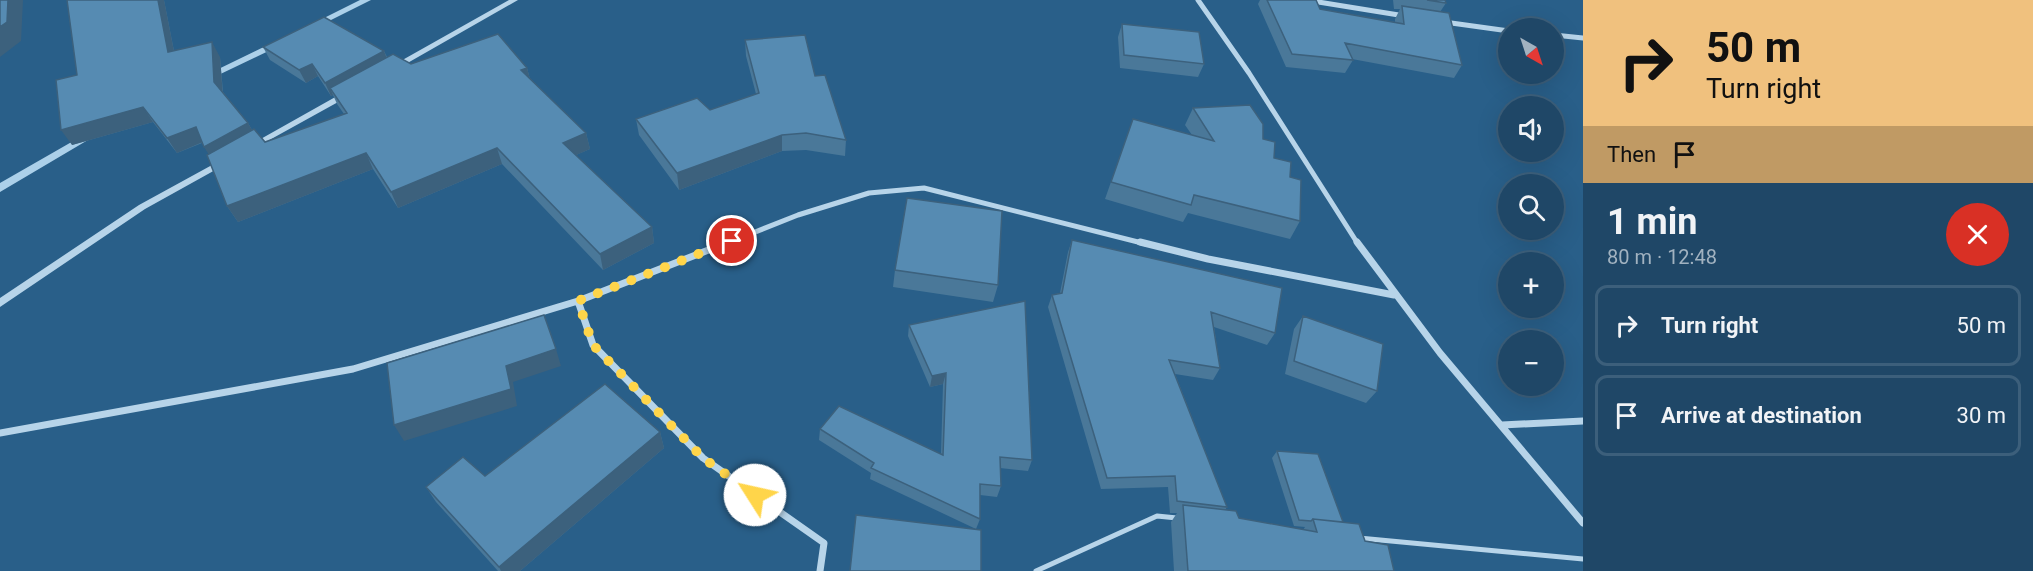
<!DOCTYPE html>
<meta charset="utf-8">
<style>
:root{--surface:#1f4767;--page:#2c5170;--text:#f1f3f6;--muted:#a1b2c0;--line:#3c5f7b}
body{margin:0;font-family:Roboto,sans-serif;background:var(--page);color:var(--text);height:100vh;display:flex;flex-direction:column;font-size:22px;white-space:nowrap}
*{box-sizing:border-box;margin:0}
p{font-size:20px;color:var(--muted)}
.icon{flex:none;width:33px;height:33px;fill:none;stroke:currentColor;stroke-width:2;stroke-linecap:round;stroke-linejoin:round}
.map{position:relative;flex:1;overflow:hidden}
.panel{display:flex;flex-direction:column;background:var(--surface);width:450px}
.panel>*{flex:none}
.top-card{background:#f0c17e;color:#111;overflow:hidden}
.needle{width:39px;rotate:141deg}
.fabs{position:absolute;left:1498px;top:18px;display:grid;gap:12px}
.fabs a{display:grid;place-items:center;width:66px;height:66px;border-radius:50%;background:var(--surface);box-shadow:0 6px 24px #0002,0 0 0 2px var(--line);font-size:30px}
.pin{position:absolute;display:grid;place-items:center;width:51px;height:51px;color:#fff;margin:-26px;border:3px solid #fff;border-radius:50%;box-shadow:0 2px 6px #0007}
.me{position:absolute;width:66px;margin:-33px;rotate:305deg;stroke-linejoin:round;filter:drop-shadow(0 0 4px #0008)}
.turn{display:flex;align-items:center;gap:21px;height:126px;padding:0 24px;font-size:27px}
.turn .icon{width:78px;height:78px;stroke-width:2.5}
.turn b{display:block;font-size:42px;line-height:51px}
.then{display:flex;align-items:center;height:57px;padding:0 24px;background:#0003;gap:12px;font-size:22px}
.round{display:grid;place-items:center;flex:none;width:63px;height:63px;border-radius:32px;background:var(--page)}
.overview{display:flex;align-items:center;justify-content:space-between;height:102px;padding:0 24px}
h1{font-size:36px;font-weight:700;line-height:45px}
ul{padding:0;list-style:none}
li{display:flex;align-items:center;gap:18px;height:81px;margin:0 12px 9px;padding:0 12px;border:3px solid var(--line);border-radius:12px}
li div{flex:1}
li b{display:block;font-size:22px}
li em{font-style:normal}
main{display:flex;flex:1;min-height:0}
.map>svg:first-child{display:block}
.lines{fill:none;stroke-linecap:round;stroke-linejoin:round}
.stream{fill:#acd0e9;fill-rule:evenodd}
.service{stroke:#b7d4e9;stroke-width:5}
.minor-far1{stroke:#b7d4e9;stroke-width:5}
.minor{stroke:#b7d4e9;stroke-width:7}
.tertiary{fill:#b7d4e9;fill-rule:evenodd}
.wall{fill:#4a7899}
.shaded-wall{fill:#3c617d}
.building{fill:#568bb2;stroke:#3c617d;stroke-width:1.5}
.route{stroke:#ffd54a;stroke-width:10;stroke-dasharray:0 18}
</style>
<main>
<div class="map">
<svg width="1583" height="571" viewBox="0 0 1583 571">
<rect width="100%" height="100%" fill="#295f89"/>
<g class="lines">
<path class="stream" d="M360,0H371L315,28L312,29L308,26Z
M278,40L281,41V45L210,79H204L202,77Z
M89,132L93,133V137L0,192V183Z"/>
<path class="service" d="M1359,538L1583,559
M1036,571L1157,516L1177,518"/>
<path class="minor-far1" d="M1198,0L1249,73L1358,244
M1306,0L1405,16
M1444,22L1509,31
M1554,35L1583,38
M725,244L798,215L869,193L924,188L1146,244"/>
<path class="minor" d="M1140,242L1208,259L1394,295
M1357,242L1440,353L1583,523
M578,301L593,345L703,458L824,543L820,571
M1502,425L1583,421
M0,433L353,369L578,301L729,242"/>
<path class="tertiary" d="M509,0H518L397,69H394L390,67Z
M346,91L350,94L349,96L255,148L252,149L248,146Z
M223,159L228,162L226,164L145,209L0,307V298L139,205Z"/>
</g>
<path class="wall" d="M67,0H164L174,51L220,57L223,92L248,123L252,130L265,142L344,114L337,104L333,95L331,96L318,76L306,83L270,60L263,47L384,51L387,57L411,64L527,68L530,79L586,133L590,149L576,155L652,227L654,243L603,270L502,164L398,208L373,169L238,222L227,206L209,154L202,143L177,153L153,122L72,145L77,75Z
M1260,0H1316L1320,9L1395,22V19L1400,9H1394L1393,0H1445L1446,3L1440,12L1462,65L1454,78L1352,59L1353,60L1345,73L1286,67L1258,4Z
M1122,24L1204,64L1198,77L1120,68L1118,37Z
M745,40L815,76L846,140L845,156L806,150L782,151L679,190L639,135L636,119L710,110L756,94L746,56Z
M1193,108L1263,139L1274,158L1290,177L1300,221L1290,239L1188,213L1183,222L1105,199L1133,119L1192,135L1185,125Z
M1072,240L1275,333L1267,345L1214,327L1220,368L1213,380L1175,374L1227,507L1225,510L1239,518L1303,530L1305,527L1294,526L1272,458L1277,451L1343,522L1365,541L1394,571H1174L1171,522L1177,513H1170L1168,487L1101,489L1048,307L1052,295L1060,293L1068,252Z
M895,270L998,285L993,302L893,287Z
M1303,316L1377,391L1366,403L1285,374L1294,329Z
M909,325L1032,460L1028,471L1000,468L1001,486L997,497L980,495V519L976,529L870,479L871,473L819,440L820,429L941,454L943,384L930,387L908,336Z
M660,432L664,448L520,571H498L436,502L426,487L485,476Z"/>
<path class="shaded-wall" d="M8,0H23L21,41L0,57V27Z
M158,0H164L177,67L168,52Z
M212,42L220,57L223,97L214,82Z
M384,51L389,64L330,88L333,95L331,96L325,83Z
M312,64L318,76L306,83L299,70Z
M527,68L531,83L521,70Z
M143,107L153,122L72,145L61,130Z
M248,123L256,137L213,161L204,147Z
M196,127L205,141L177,153L167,138Z
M586,133L590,149L567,159L563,143Z
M782,135V151L679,190L677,173Z
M497,148L502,164L398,208L391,192Z
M366,153L373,169L238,222L227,206Z
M652,227L654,243L603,270L600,254Z
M556,349L561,366L513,382L517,406L404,441L394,425L506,366Z
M946,373L943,384L930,387L932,376Z
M660,432L664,448L520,571H501L499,567Z"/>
<path class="building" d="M0,0H8L7,22L0,27Z
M67,0H158L168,52L212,42L214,82L248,123L204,147L196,127L167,138L143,107L61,130L56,80L77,75Z
M1267,0H1316L1320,9L1404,24L1402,6L1449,13L1462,65L1345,43L1353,60L1292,54Z
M1427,0H1445L1446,3Z
M324,17L384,51L325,83L312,64L299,70L263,47Z
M1122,24L1199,32L1204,64L1124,55Z
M498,34L527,68L521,70L586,133L563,143L652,227L600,254L497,148L391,192L366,153L227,206L207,155L254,129L265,142L347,113L330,88L393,54L411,64Z
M805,35L815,76L825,75L846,140L806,133L782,135L677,173L636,119L697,98L710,110L759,93L745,40Z
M1250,105L1263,124V139L1275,142L1274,158L1291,162L1290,177L1301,180L1300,221L1194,195L1191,205L1111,182L1133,119L1214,141L1193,108Z
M907,198L1002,211L998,285L895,270Z
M1072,240L1282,288L1275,333L1211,312L1220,368L1169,360L1227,507L1177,501L1175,476L1107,478L1052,295L1062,293Z
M1025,301L1032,460L1000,457L1001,486L980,484V519L871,468L874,463L820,429L839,406L943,455L946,373L932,376L909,325Z
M544,315L556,349L506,366L511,389L394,425L387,363Z
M1303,316L1383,344L1377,391L1294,361Z
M605,384L660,432L499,567L426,487L463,457L485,476Z
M1277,451L1318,454L1343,522L1313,519L1311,521L1299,520Z
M1183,505L1236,511L1239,518L1317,532L1313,519L1359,524L1365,541L1388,545L1394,571H1188Z
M856,515L981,530V571H850Z"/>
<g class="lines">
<path class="route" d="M732,241L578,301L593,345L703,458L755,495"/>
</g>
</svg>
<div class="fabs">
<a><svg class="needle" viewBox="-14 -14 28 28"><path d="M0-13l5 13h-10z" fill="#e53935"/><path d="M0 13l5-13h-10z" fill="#a1b2c0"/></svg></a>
<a><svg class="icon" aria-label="sound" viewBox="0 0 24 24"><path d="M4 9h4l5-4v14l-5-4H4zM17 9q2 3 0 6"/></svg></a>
<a><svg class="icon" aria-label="search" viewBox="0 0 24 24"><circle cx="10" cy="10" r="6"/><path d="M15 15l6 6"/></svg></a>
<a>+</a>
<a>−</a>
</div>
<div class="pin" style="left:732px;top:241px;background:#d93025"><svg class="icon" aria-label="arrive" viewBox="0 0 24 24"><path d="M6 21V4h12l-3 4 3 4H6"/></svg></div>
<svg class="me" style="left:755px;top:495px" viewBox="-20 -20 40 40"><circle r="19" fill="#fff"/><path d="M0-13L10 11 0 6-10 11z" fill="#ffd54a"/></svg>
</div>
<section class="panel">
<div class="top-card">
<div class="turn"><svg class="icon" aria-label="right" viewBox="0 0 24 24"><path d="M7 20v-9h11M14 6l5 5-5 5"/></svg><div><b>50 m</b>Turn right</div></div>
<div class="then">Then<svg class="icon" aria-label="arrive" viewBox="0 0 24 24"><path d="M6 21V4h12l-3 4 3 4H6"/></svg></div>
</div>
<div class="overview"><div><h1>1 min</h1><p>80 m · 12:48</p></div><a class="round" style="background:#d93025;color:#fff"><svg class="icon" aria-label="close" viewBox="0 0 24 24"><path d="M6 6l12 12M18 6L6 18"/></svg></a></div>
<ul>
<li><svg class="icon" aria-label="right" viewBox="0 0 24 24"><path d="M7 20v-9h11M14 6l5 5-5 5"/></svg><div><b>Turn right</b></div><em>50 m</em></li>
<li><svg class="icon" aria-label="arrive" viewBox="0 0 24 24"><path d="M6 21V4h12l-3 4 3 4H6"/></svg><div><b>Arrive at destination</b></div><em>30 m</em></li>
</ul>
</section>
</main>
